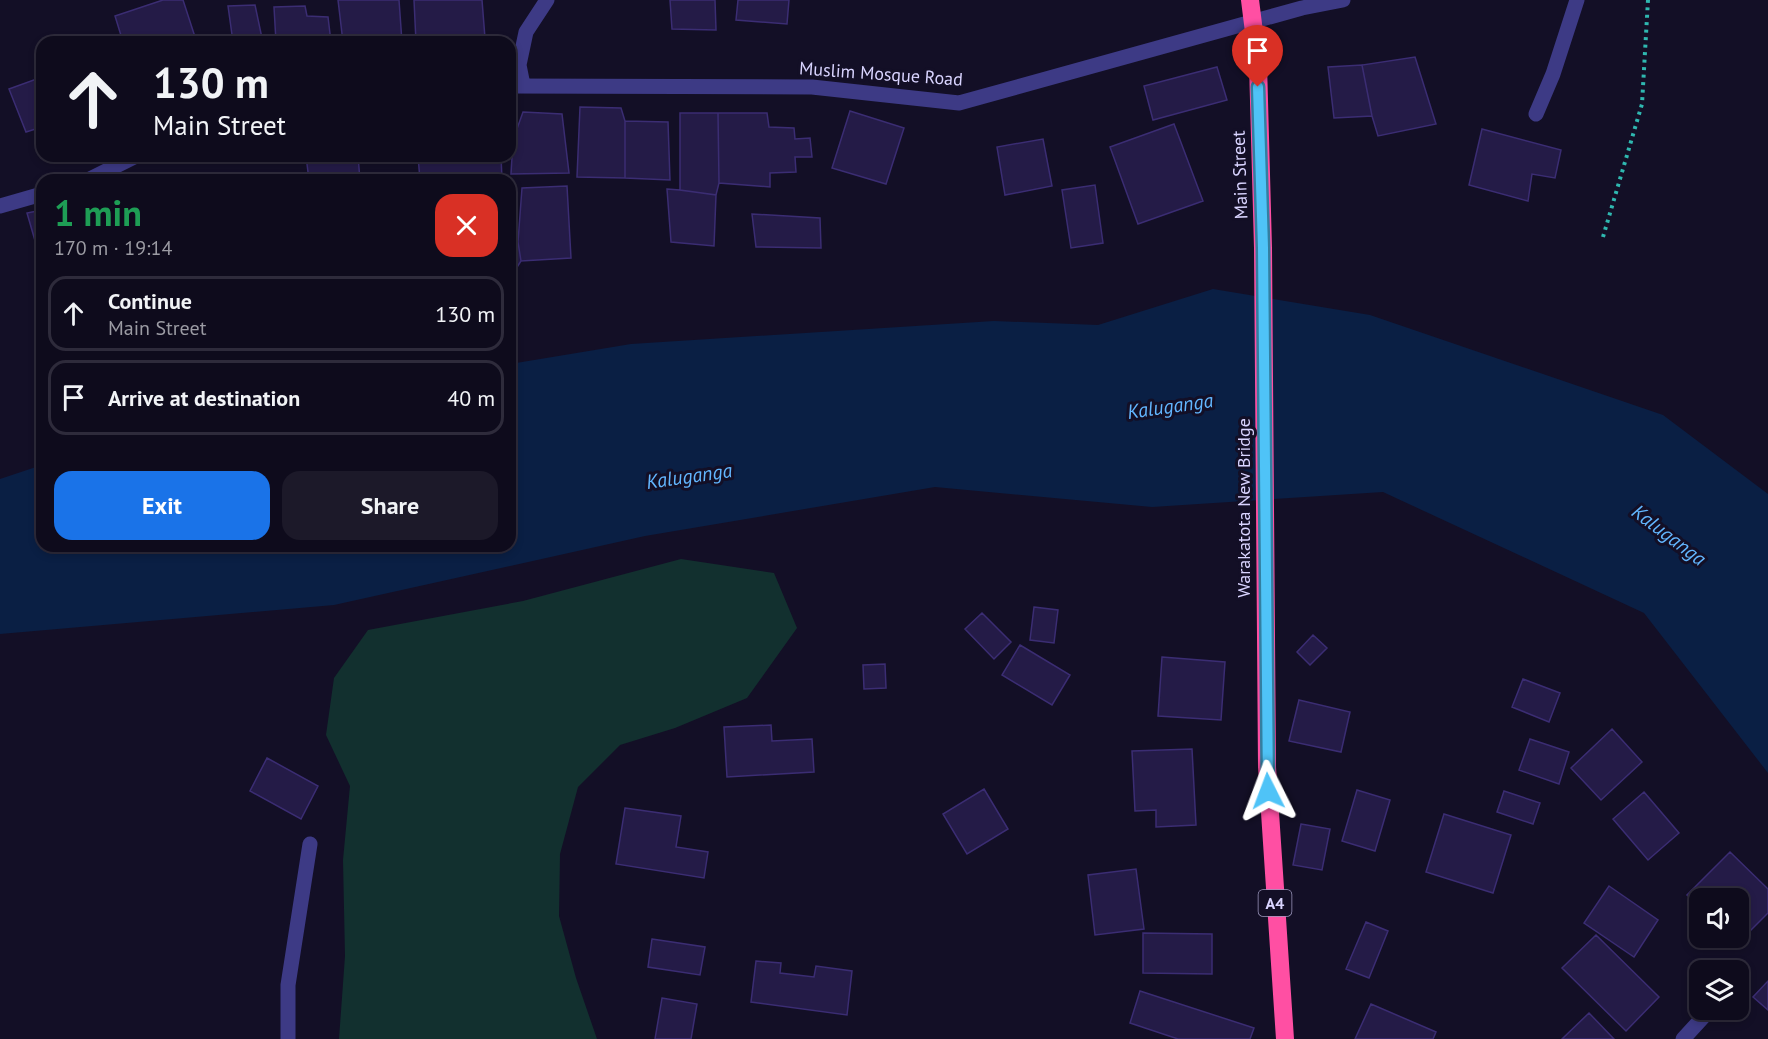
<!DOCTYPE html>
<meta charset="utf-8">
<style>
:root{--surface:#0e0b1c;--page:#1c1929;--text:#f1f3f6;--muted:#9b9ba3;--line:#2e2b3b;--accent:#1a73e8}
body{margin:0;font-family:"PT Sans",sans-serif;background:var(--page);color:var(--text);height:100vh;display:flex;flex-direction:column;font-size:22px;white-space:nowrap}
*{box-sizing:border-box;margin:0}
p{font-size:20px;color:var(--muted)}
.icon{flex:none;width:33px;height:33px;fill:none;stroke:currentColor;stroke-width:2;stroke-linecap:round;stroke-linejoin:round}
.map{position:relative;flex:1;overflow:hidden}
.drawer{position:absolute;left:36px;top:174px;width:480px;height:378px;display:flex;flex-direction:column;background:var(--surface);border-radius:18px;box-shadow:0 3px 9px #0003,0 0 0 2px var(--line)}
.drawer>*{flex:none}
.banner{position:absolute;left:36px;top:36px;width:480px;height:126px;border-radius:18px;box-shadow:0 3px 9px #0003,0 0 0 2px var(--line);background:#0e0b1c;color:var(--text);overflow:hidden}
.buttons{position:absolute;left:1689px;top:888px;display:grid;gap:12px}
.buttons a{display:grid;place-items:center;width:60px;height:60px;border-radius:12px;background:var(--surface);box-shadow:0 3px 9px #0003,0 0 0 2px var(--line);font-size:30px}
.pin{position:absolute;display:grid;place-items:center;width:51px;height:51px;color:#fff;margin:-62px -26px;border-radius:50% 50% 50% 0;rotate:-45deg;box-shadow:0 0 6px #0007}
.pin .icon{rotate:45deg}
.me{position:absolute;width:66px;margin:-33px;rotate:357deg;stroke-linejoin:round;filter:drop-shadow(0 0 4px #0008)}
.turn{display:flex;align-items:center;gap:21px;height:126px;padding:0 18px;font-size:27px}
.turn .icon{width:78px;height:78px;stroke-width:2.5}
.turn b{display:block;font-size:42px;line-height:51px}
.round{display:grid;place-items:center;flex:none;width:63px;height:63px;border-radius:18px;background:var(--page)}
.overview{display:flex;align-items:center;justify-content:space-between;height:102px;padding:0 18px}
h1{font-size:36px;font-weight:700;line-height:45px;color:#1e9e55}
.action{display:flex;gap:12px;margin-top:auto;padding:12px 18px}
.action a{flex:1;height:69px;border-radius:18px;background:var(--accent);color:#fff;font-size:24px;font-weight:700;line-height:69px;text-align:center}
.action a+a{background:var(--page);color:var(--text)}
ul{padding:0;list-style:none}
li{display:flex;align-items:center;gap:18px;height:75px;margin:0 12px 9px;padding:0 6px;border:3px solid var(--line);border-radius:18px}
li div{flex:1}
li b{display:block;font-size:22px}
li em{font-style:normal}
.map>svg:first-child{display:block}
.green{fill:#12302f}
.water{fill:#0a1f44}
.building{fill:#241b47;stroke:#3b2d73;stroke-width:1.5}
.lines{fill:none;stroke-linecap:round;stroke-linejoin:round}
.path{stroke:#2fb8b0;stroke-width:4;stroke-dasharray:3 4.5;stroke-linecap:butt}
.street{stroke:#3d3a85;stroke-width:15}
.highway{stroke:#ff4fa3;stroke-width:18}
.highway-bridge{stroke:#ff4fa3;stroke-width:18}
.route-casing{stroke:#337fa1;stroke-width:15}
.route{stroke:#4fc3f7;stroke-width:10}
.labels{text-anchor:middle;stroke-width:6;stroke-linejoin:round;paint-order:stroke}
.shield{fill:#130f26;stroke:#9e99be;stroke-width:1.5}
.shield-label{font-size:16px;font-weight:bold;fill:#d9d4ff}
.street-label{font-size:18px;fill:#d9d4ff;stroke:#130f26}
.water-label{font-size:20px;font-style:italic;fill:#62b6ff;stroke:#130f26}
</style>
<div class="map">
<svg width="1768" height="1039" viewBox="0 0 1768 1039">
<rect width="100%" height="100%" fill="#130f26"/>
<path class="green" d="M681,559L774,573L797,628L747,698L675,728L620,745L578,787L560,854L559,916L576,978L597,1039H339L345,956L343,860L350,786L326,735L334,678L368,630L523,601Z"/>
<path class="water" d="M1213,289L1370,315L1663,415L1768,494V773L1644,613L1383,492L1152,507L935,487L645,536L334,605L0,634V479L42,465V546H510V364L631,344L994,321L1098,325Z"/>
<path class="building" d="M163,0H183L196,40L188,42H123L115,16Z
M338,0H399L402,42H343Z
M414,0H482L485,38L443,42H416Z
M670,0H715L716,30L672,29Z
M738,0H789L787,24L736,20Z
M255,5L262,38L233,42L228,6Z
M305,6L307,16L328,17L331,42H276L274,7Z
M1415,57L1436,124L1378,136L1372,116L1362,65Z
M1362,65L1372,116L1334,118L1328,67Z
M1217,67L1227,100L1153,120L1144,86Z
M42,77V127L26,132L9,89Z
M580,107L621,108L625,121V178L577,177Z
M850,111L904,128L886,184L832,168Z
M523,112L562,114L569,173L511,174L513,140Z
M680,113H718L719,183L716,195L680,190Z
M718,113H767L769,127L794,128L795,139L810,138L812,157H795L796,172L770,173V187L719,183Z
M625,121L668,122L670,180L625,178Z
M1174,124L1203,201L1138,224L1110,147Z
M1482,129L1561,150L1555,178L1532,174L1528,201L1469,185Z
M1043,139L1052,186L1005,195L997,147Z
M306,156H358L360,180H309Z
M418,156H501L502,180H420Z
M1095,185L1103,243L1071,248L1062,190Z
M567,186L571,258L521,261L518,242L522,188Z
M667,189L680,190L716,195L714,246L671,242Z
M42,210V250L38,251L27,213Z
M752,214L820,218L821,248L756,247Z
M518,242L521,261L510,278V244Z
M1034,607L1058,610L1054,643L1030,640Z
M982,613L1011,642L994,659L965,629Z
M1313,635L1327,648L1310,665L1297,652Z
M1020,645L1070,675L1052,705L1002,675Z
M1162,657L1225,662L1221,720L1158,716Z
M885,664L886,688L864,689L863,665Z
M1523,679L1560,693L1549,722L1512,707Z
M1299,700L1350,712L1341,752L1289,741Z
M771,725L772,741L812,739L814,772L727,777L724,727Z
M1612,729L1642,762L1601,800L1571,768Z
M1530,739L1569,752L1559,784L1519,770Z
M1192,749L1196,825L1156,827V810L1135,811L1132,751Z
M267,758L318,786L301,819L250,791Z
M984,789L1008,829L967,854L943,814Z
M1357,790L1390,800L1375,851L1342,841Z
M1504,791L1540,803L1533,824L1497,812Z
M1644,792L1679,833L1648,860L1613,819Z
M625,808L681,816L676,847L708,852L704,878L616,864Z
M1444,814L1511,835L1493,893L1426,872Z
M1301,824L1330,829L1322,870L1293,865Z
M1730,852L1768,889V913L1737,944L1730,938H1738V898H1700V907L1687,895Z
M1136,869L1144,929L1095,935L1088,875Z
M1609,886L1658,920L1634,957L1584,923Z
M1366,922L1388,931L1369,978L1346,969Z
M1143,933L1212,934V974L1143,973Z
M1596,935L1659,997L1626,1031L1562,968Z
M652,939L705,947L700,975L648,967Z
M756,961L781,963L780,973L814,977L816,966L852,971L847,1015L751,1002Z
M1768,981V1010L1753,997Z
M1140,991L1254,1028L1250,1039H1178L1130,1023Z
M662,998L697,1004L691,1039H655Z
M1371,1004L1436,1032L1433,1039H1355Z
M1589,1013L1614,1039H1562Z"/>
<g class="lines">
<path class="path" d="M1603,237L1642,104L1648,0"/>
<path class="street" d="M523,85L519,65L526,32L547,0
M510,86L812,87L959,103L1302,8L1343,0
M1536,114L1553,74L1577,0
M88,180L136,156
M0,206L42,194
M288,1039V985L310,844
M1683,1039L1706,1014"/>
<path class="highway" d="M1258,64L1263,248L1267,767L1285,1039"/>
<path class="highway-bridge" d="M1250,0L1258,64"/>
</g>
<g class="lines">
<g class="route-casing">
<path id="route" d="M1258,87L1263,248L1268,791"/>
</g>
<use href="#route" class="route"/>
</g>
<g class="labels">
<rect class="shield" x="1258.5" y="890" width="33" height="26" rx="4.5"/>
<g class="shield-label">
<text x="1275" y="909">A4</text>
</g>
<g class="street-label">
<text transform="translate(881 74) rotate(4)" y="6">Muslim Mosque Road</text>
<text transform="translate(1240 175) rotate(-92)" y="6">Main Street</text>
<text transform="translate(1244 508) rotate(-90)" y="6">Warakatota New Bridge</text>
</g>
<g class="water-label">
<text transform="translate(1170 406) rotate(-8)" y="7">Kaluganga</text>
<text transform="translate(689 476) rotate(-8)" y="7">Kaluganga</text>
<text transform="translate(1669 535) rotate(37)" y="7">Kaluganga</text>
</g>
</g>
</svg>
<div class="buttons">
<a><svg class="icon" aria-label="sound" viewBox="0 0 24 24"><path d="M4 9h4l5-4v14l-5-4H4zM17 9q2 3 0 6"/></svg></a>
<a><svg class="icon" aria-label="layers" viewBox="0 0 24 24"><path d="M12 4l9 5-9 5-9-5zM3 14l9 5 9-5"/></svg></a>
</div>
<div class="pin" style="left:1258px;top:87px;background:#d93025"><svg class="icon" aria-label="arrive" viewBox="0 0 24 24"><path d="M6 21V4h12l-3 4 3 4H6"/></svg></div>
<svg class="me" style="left:1268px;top:791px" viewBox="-20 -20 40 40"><path d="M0-17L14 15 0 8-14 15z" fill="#4fc3f7" stroke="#fff" stroke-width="4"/></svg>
<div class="banner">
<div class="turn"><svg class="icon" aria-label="ahead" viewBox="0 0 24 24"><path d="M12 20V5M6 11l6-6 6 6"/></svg><div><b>130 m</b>Main Street</div></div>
</div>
<section class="drawer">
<div class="overview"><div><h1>1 min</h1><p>170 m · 19:14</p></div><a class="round" style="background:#d93025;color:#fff"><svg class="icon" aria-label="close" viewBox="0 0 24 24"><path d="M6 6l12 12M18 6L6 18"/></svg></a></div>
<ul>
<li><svg class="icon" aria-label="ahead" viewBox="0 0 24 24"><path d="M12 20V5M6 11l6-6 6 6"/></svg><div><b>Continue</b><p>Main Street</p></div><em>130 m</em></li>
<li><svg class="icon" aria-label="arrive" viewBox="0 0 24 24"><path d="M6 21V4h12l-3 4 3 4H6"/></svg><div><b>Arrive at destination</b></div><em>40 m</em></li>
</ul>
<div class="action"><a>Exit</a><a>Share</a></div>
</section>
</div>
